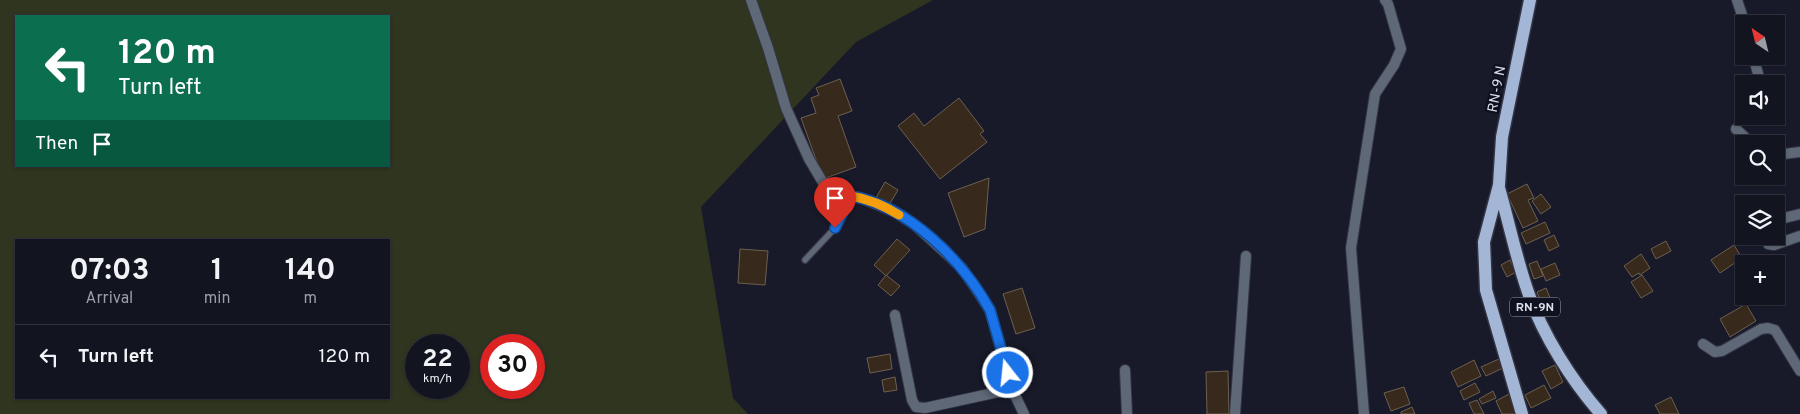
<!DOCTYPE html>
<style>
:root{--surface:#121420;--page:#1b1d29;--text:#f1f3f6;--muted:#9c9ea5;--line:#31333e}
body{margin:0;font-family:Overpass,sans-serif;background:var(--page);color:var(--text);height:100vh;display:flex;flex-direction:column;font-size:19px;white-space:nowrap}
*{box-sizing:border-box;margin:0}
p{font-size:16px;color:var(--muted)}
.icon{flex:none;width:28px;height:28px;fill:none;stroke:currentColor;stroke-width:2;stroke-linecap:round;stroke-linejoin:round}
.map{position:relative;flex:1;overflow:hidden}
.drawer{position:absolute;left:15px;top:239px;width:375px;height:160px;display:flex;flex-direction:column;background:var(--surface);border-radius:0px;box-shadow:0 1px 4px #0004,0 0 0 1px var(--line)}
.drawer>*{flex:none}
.hud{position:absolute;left:15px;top:15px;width:375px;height:152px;border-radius:0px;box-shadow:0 1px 4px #0004,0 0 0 1px var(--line);background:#0b6e4f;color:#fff;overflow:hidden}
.needle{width:32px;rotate:325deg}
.tools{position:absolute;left:1735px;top:15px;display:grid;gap:10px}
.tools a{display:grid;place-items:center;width:50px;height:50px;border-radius:0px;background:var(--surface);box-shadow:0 1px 4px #0004,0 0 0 1px var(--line);font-size:25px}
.speed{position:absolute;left:405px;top:334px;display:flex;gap:10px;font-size:25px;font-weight:700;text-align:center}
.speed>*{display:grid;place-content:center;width:65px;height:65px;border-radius:50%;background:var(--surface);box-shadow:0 1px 4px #0004,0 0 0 1px var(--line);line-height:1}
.speed small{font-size:12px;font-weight:400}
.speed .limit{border:8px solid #d22;background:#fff;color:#111}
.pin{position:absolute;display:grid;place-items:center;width:42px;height:42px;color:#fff;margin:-51px -21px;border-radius:50% 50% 50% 0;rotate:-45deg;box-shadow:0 0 5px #0007}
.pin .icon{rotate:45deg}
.me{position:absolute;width:55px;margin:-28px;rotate:344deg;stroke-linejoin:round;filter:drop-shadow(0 0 4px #0008)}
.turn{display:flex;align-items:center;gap:18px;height:105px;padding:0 20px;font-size:22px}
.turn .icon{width:65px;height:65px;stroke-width:2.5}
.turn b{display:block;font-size:35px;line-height:42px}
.then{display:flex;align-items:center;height:48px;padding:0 20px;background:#0003;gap:10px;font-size:19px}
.eta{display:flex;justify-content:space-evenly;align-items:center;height:85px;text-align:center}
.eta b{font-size:30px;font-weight:700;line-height:35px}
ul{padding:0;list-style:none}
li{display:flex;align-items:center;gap:15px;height:65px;padding:0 20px;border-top:1px solid var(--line)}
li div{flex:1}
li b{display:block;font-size:19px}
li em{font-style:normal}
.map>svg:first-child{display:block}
.green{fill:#2f351e;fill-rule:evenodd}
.building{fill:#372a1c;stroke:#6e5f50}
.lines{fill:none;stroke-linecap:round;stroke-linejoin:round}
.service-casing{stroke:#333545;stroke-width:8}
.minor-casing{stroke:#333545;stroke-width:12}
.primary-casing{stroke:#333545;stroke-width:15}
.service{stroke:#5f6877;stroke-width:5.5}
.minor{stroke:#5f6877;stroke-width:10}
.primary{stroke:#a4b6d5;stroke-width:12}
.route-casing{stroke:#114b97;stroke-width:12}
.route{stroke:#1a73e8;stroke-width:9}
.slow{stroke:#f59e0b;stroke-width:9}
.labels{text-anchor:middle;stroke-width:5;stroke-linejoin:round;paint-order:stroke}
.shield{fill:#0f1120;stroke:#9ea0ad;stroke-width:1}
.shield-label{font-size:12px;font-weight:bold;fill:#dcdee9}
.street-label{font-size:14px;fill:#dcdee9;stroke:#0f1120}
</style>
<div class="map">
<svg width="1800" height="414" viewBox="0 0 1800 414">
<rect width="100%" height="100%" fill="#181a2a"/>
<path class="green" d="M0,0H933L856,42L701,207L733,398L748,414H0ZM16,16H389V166H16ZM16,240H389V398H16ZM416,345H459V388H416ZM491,345H534V388H491Z"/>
<path class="building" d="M840,79L852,111L838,116L856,167L823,179L801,118L816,113L811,98L819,95L816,88Z
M959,98L984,131L980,134L987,142L940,179L898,126L914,113L924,126Z
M989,178L985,229L964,237L948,193Z
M885,182L898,190L889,205L876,198Z
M1527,184L1534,198L1528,200L1538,221L1523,228L1507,194Z
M1541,194L1551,207L1541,214L1532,201Z
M1545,222L1550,233L1526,244L1521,233Z
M1554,235L1559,246L1549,251L1544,240Z
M897,239L910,250L886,276L874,265Z
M1666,241L1671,251L1656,259L1651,249Z
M1734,245L1742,258L1720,273L1711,260Z
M740,249L768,251L765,285L738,283Z
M1641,254L1650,268L1640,275L1639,273L1632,277L1624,266Z
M1510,260L1516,272L1507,277L1501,265Z
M1537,261L1543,276L1534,279L1529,264Z
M1555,263L1560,275L1546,281L1541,269Z
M886,275L900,286L891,296L878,285Z
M1642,275L1653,291L1641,298L1631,282Z
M1022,288L1035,328L1016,334L1003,294Z
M1546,288L1553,305L1544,309L1537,292Z
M1746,304L1756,321L1730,337L1720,319Z
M890,354L892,369L870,373L867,358Z
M1499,359L1503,368L1486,376L1481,367Z
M1474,360L1481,376L1458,387L1451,372Z
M1555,365L1563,382L1551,389L1542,371Z
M1228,371L1229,414H1207L1206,372Z
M895,377L897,390L884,392L882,380Z
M1475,383L1480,392L1464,400L1460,391Z
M1544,385L1551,398L1531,408L1525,395Z
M1404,387L1410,404L1391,411L1384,393Z
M1493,391L1496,398L1482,404L1479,399Z
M1509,394L1519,414H1502L1496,401Z
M1671,397L1679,414H1660L1655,405Z
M1477,400L1484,414H1474L1469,403Z
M1412,407L1415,414H1401V412Z"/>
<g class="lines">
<g class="service-casing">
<path id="service" d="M805,260L835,228L851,196"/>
</g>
<g class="minor-casing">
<path id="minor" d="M751,0L768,48L786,108L809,159L825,186L834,194L861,198L895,212L915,225L962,268L990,310L1012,389L1024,414
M1737,0L1745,24
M1753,56L1761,84
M1736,129L1752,144
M1776,155L1800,152
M1776,220L1800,214
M1765,236L1768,244L1774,245L1800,236
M895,315L912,400L916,407L925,408L1012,389
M1703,344L1715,352L1722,351L1761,329L1768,328L1775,330L1800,371
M1125,370L1127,414
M1235,414L1246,256
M1364,414L1351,248L1375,94L1394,65L1401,49L1388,4L1385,0"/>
</g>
<g class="primary-casing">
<path id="primary" d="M1499,188C1509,222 1516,258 1528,292C1542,334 1572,381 1601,414
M1522,414L1486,290L1484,242L1499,185L1502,137L1530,0"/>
</g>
<use href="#service" class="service"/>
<use href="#minor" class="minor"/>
<use href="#primary" class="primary"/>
</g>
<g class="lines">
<g class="route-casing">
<path id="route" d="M835,228L851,196C909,206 963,261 990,310L1008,373"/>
</g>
<use href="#route" class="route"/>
<path class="slow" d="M849,201L851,196C868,199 885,206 899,215"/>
</g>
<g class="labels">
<rect class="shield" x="1510" y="297.5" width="50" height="19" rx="4"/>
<g class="shield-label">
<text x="1535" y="311">RN-9N</text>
</g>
<g class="street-label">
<text transform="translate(1496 89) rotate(-79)" y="5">RN-9 N</text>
</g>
</g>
</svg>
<div class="tools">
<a><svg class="needle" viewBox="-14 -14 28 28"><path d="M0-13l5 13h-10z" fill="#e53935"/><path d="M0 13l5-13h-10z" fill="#9c9ea5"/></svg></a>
<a><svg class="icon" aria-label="sound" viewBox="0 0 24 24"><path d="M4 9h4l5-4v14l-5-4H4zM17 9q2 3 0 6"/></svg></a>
<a><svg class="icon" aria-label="search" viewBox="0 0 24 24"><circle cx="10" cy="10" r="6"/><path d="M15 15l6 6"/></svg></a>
<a><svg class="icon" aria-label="layers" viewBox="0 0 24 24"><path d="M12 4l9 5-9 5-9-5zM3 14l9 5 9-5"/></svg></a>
<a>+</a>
</div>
<div class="speed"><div>22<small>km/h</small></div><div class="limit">30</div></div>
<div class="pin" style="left:835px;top:228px;background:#d93025"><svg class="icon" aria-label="arrive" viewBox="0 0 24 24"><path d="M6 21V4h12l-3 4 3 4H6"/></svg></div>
<svg class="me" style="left:1008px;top:373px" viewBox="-20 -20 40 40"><circle r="17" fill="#1a73e8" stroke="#fff" stroke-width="3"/><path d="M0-11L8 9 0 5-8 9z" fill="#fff"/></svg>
<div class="hud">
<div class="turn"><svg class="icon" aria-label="left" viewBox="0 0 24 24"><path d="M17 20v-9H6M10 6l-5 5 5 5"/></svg><div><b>120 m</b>Turn left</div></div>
<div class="then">Then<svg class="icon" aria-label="arrive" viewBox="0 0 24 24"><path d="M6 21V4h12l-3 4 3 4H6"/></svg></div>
</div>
<section class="drawer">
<div class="eta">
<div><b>07:03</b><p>Arrival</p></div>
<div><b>1</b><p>min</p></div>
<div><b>140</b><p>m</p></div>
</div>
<ul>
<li><svg class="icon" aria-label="left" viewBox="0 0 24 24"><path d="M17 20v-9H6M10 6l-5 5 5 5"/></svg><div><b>Turn left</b></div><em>120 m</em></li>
</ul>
</section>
</div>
